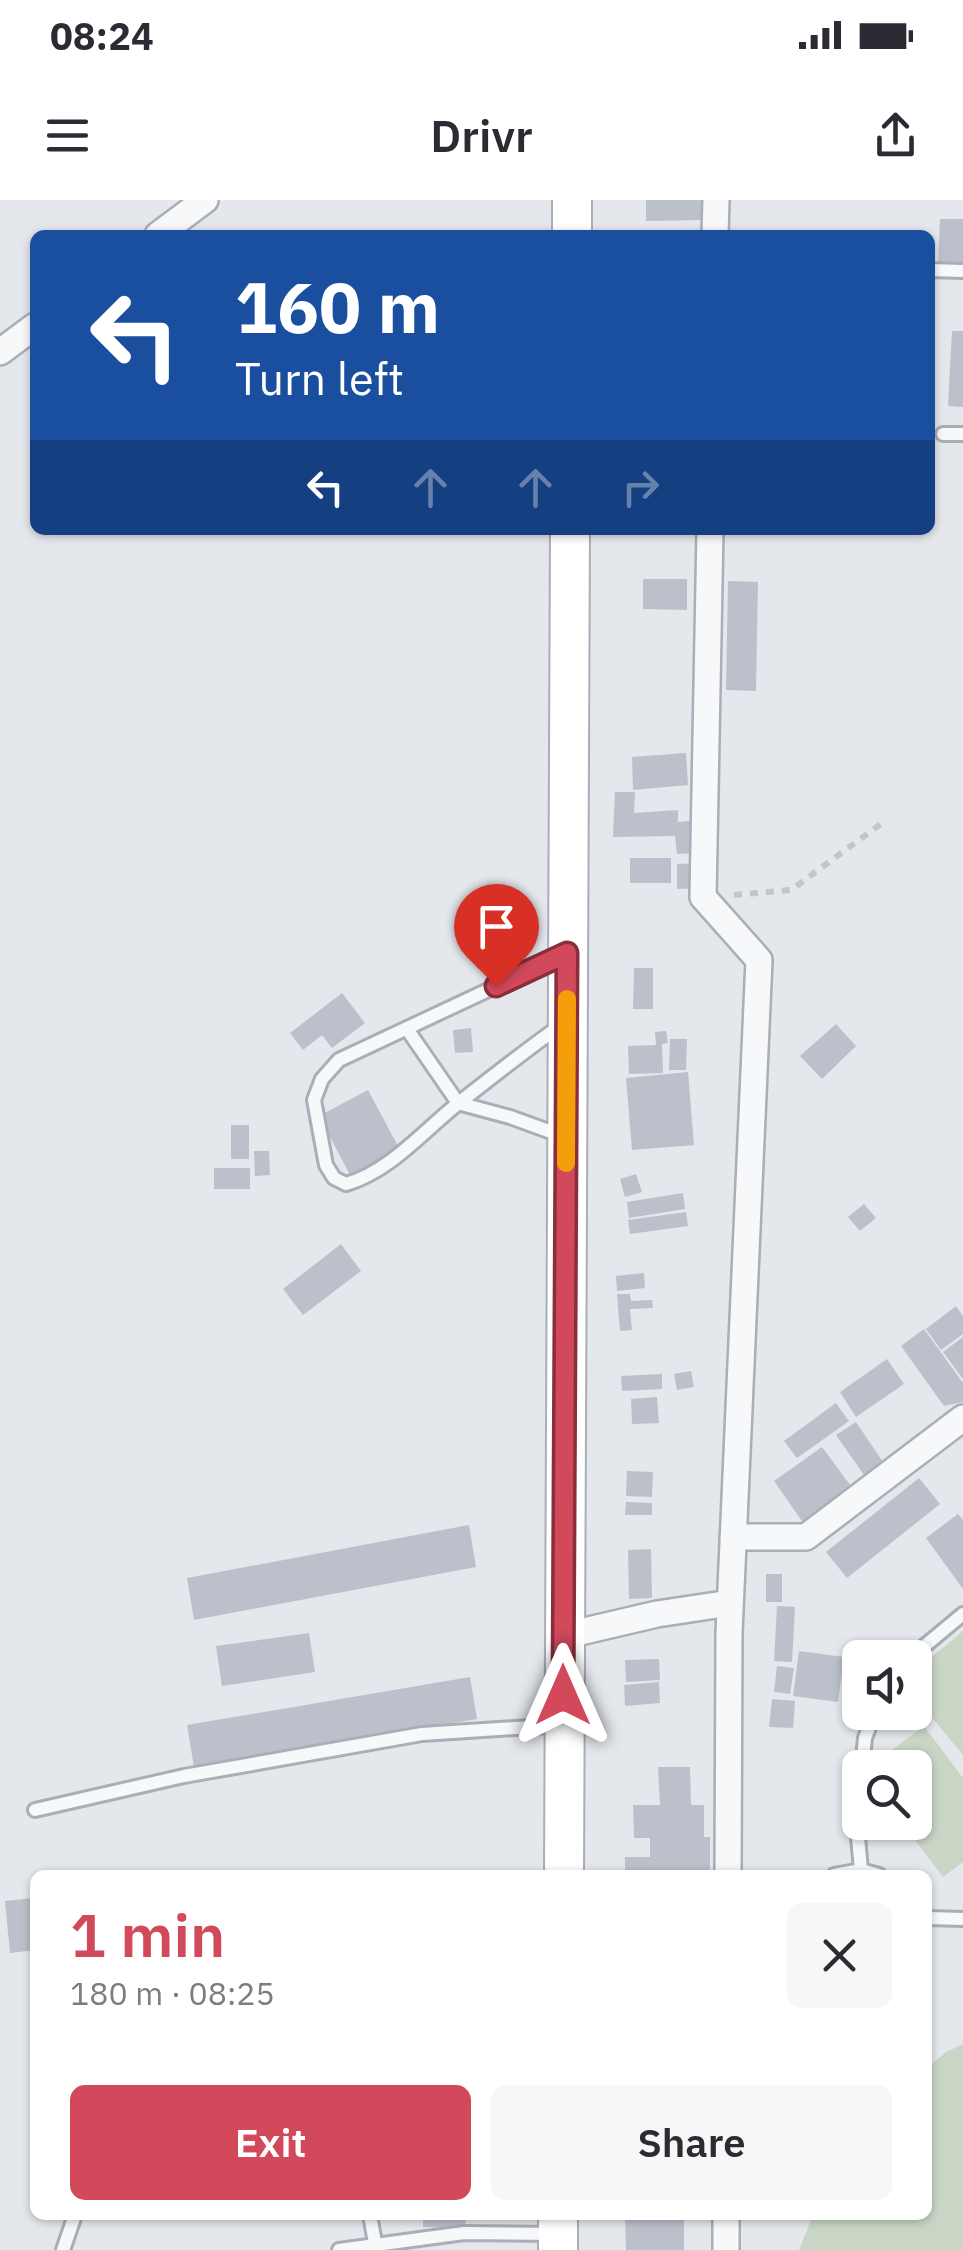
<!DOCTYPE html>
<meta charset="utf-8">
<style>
:root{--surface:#fff;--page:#f7f7f7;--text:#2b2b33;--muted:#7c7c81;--accent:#d1495b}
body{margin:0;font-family:"IBM Plex Sans",sans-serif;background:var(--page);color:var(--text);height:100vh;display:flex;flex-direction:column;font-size:38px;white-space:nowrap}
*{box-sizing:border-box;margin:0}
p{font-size:32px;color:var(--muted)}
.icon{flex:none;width:55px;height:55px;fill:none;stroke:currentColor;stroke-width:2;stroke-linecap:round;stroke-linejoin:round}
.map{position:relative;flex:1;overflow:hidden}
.panel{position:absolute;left:30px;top:1670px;width:902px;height:350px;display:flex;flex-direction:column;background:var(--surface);border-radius:15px;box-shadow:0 2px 8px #0004}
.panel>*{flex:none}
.hud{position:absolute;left:30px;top:30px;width:905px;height:305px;border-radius:15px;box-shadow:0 2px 8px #0004;background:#1a4fa0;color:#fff;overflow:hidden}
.controls{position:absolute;left:842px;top:1440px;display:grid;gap:20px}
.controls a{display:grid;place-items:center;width:90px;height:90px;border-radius:15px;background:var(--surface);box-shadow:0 2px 8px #0004;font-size:50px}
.pin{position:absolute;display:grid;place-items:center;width:85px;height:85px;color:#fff;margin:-102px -42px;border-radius:50% 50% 50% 0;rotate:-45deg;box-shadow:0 0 10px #0007}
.pin .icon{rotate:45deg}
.me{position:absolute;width:110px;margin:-55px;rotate:0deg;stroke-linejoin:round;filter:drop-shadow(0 0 8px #0008)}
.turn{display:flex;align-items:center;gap:35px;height:210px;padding:0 40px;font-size:45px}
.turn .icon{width:130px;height:130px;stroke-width:2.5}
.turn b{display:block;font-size:70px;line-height:85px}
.lanes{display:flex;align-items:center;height:95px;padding:0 40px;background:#0003;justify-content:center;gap:50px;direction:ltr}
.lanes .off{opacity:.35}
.round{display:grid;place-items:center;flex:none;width:105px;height:105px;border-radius:15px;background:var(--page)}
.summary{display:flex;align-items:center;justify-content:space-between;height:170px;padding:0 40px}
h1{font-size:60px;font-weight:600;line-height:75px;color:var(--accent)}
.action{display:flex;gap:20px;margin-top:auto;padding:20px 40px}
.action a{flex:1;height:115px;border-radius:15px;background:var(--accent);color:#fff;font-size:40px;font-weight:600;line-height:115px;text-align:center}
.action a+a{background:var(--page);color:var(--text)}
.status{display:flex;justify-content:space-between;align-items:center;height:70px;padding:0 50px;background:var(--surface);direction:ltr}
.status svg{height:28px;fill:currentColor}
header{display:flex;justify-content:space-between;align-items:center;height:130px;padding:0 40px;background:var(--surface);font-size:45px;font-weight:600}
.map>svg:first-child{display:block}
.green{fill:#c9d6c5}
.building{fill:#bbc0ca}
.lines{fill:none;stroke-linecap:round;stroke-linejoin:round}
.service-casing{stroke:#a9aeb7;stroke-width:18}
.minor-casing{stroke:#a9aeb7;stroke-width:30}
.secondary-casing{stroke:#a9aeb7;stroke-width:42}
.path{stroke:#c2c5cb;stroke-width:6;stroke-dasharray:8 8;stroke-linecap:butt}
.service{stroke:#f7f8fa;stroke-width:12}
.minor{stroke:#f7f8fa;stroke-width:25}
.secondary{stroke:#fff;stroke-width:38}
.route-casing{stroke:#882f3b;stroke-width:25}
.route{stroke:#d1495b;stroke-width:18}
.slow{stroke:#f59e0b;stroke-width:18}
</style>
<div class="status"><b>08:24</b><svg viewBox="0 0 49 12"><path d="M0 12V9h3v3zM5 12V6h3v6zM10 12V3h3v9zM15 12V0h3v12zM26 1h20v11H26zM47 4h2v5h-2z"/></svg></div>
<header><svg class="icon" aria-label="menu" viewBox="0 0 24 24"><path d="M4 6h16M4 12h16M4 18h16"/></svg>Drivr<svg class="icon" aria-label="share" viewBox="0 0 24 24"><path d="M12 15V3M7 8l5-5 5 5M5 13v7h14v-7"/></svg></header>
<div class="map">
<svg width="963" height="2050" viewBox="0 0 963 2050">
<rect width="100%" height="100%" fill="#e4e7ec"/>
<path class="green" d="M963,1431V1555L915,1497V1471Z
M924,1526L963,1578V1662L943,1677L902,1623L915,1622V1568H868Z
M963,1844V2050H799L813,2015H928V1867L946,1852Z"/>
<path class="building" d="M646,0H703V20L646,21Z
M940,19H963V68H938Z
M952,131H963V207L948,206Z
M643,379H687V410L643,409Z
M728,381L758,382L756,491L726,490Z
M686,553L688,585L633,590L632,557Z
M615,592H635L634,613L678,610V622L699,620V653L677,654L675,636L613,637Z
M630,658H671V683H630Z
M702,663L703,688L677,689V664Z
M634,768H653V809H633Z
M342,793L365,823L332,848L322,835L303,850L290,833Z
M836,824L856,846L822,879L800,856Z
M471,828L473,852L455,853L453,830Z
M666,831L668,843L662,844L663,873L629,874L628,846L656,845L655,832Z
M670,839H687L686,870H669Z
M688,872L694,945L632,950L626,878Z
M368,890L399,948L350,975L319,916Z
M231,925H249V959H231Z
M254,951H269L270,975L255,976Z
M214,968H250V989H214Z
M636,974L642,992L625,997L620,979Z
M683,993L685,1009L629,1018L627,1002Z
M864,1004L876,1018L860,1031L848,1017Z
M686,1012L688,1026L630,1034L628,1020Z
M341,1044L361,1071L303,1115L283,1089Z
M644,1073L645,1088L617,1091L616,1076Z
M617,1094H630L631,1101L652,1100L653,1108L630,1109L632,1130L620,1131Z
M956,1106L963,1116V1134L941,1150L926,1129Z
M924,1129L963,1183V1202L944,1206L901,1146Z
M963,1137V1179L943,1152Z
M887,1159L904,1184L856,1217L840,1192Z
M691,1171L694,1187L677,1190L674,1174Z
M662,1174V1189L622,1191L621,1176Z
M657,1197L659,1223L632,1224L631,1199Z
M836,1203L849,1221L797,1258L784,1241Z
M856,1222L883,1262L864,1275L836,1235Z
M822,1247L853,1289L804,1324L774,1281Z
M627,1271L653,1272L652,1297L626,1296Z
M919,1278L940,1304L847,1378L826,1352Z
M626,1302L652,1303V1315H625Z
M958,1314L963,1320V1389L926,1338Z
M469,1325L476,1367L194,1420L187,1378Z
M651,1349L652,1398L629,1399L628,1350Z
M766,1374H782V1402H766Z
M777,1406L795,1407L792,1462L774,1461Z
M309,1433L315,1472L222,1486L216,1446Z
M799,1451L844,1457L838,1502L793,1496Z
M659,1459L660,1480L626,1482L625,1460Z
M777,1466L794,1468L790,1494L774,1492Z
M470,1477L477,1519L194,1567L187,1525Z
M659,1482L660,1503L625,1506L624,1485Z
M772,1499L795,1501L793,1528L769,1527Z
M658,1567H690L691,1605H704V1637H710V1675H625V1657H650V1638H634L633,1605H660Z
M35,1698V1750L10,1753L5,1701Z
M423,2015H466L465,2028L423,2027Z
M625,2015H684V2050H626Z"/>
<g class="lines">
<g class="service-casing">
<path id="service" d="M930,70L963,71
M943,234H963
M560,826C526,850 493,876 460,902C424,930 391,971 346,984L334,978L326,965L314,900L322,879L339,860L565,754
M407,829L458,903L510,917L565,937
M910,1458L963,1414
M862,1568L865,1538L875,1512
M860,1592L857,1626L861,1670
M35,1610L184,1576L422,1534L561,1525
M834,1675L861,1670L879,1675
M928,1718L963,1719
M370,2015L375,2043
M63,2050L75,2015
M339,2050L464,2033L556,2034"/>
</g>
<g class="minor-casing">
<path id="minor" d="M158,35L205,0
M715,35L716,0
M0,152L35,126
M710,330L703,697L759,760L729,1433L728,1675
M733,1337H806L963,1218
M563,1436L657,1414L730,1403
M726,2050V2015"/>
</g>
<g class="secondary-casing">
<path id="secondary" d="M572,35V0
M564,1675L570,330
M558,2050V2015"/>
</g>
<path class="path" d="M734,695L791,690L882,623"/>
<use href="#service" class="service"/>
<use href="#minor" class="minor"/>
<use href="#secondary" class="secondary"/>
</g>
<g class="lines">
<g class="route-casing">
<path id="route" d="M496,786L567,753L563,1495"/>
</g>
<use href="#route" class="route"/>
<path class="slow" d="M566,963L567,799"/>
</g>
</svg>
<div class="controls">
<a><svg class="icon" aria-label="sound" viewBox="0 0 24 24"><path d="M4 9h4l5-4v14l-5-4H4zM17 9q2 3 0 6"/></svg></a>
<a><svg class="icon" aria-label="search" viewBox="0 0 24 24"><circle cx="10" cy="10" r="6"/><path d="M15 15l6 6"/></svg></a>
</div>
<div class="pin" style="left:496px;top:786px;background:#d93025"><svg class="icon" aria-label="arrive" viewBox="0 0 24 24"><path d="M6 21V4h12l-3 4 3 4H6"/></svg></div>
<svg class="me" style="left:563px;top:1495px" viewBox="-20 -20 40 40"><path d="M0-17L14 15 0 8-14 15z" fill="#d1495b" stroke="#fff" stroke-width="4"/></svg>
<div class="hud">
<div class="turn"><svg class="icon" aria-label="left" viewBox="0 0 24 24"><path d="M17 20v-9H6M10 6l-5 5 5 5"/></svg><div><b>160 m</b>Turn left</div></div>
<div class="lanes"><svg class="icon" aria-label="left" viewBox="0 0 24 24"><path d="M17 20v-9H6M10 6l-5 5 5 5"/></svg><svg class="icon off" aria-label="ahead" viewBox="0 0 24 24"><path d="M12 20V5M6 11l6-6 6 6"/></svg><svg class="icon off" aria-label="ahead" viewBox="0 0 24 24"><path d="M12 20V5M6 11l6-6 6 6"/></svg><svg class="icon off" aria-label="right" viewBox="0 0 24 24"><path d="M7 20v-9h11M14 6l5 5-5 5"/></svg></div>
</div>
<section class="panel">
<div class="summary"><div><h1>1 min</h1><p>180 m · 08:25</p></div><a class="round"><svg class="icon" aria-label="close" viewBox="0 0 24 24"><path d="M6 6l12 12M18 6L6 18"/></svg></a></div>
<div class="action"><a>Exit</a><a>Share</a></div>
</section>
</div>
